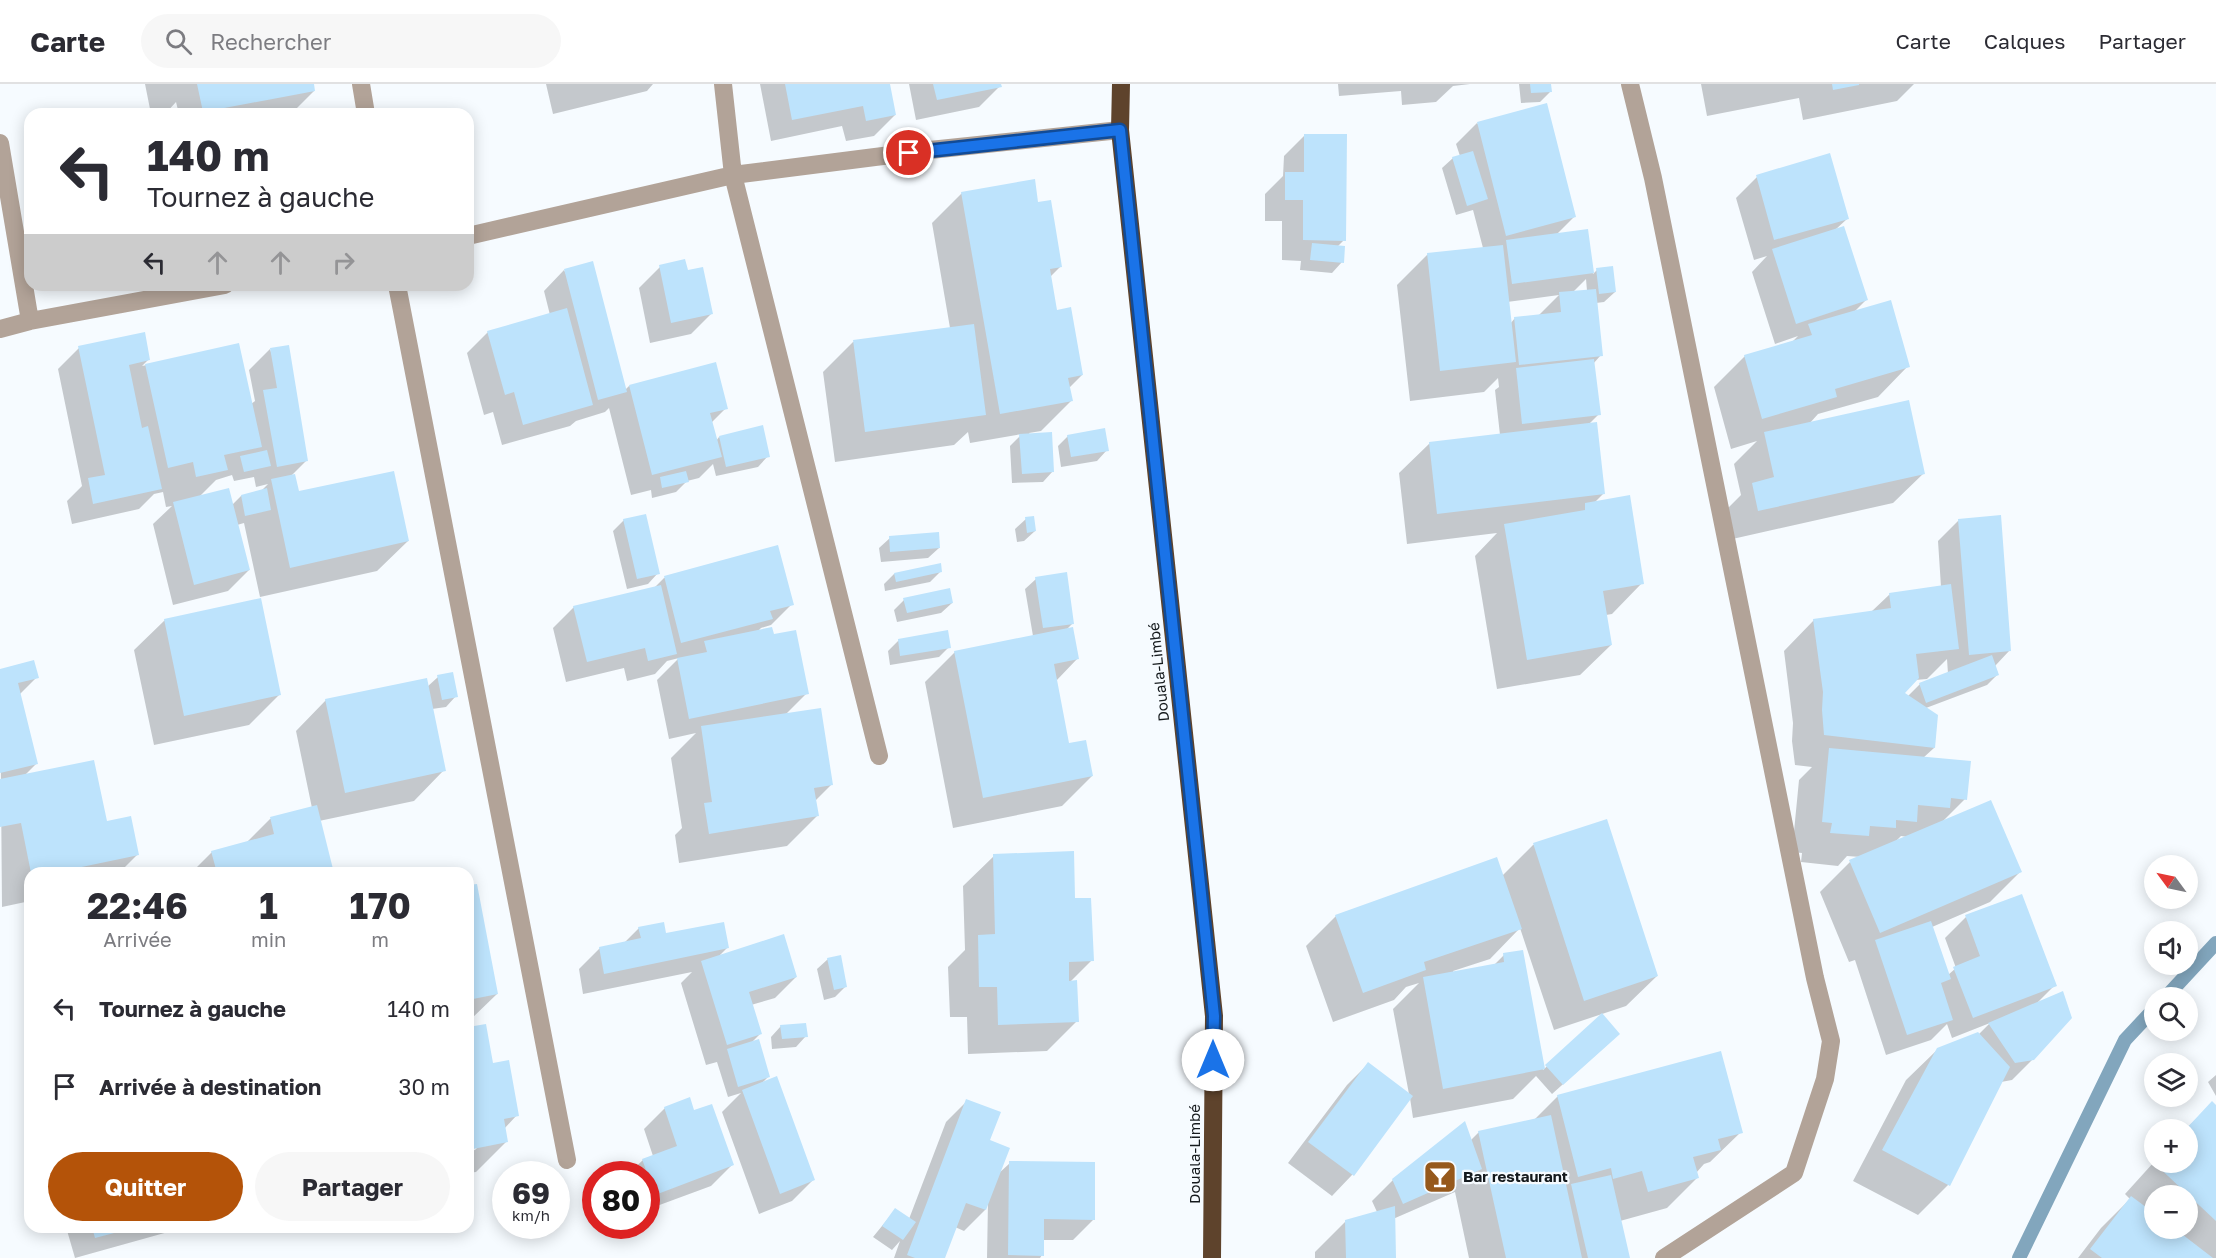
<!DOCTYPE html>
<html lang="fr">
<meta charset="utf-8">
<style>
:root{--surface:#fff;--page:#f7f7f7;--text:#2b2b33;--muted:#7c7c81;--line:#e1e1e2;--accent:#b45309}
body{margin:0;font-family:"Golos Text",sans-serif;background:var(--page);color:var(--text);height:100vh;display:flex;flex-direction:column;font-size:22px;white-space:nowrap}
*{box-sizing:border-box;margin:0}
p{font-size:20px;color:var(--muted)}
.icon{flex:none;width:33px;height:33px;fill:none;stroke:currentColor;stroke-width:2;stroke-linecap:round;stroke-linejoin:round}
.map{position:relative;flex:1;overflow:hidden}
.details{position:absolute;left:24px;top:783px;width:450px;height:366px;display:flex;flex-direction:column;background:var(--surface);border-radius:18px;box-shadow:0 3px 15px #0003}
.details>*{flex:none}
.top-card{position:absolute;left:24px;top:24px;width:450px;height:183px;border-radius:18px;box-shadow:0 3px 15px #0003;background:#fff;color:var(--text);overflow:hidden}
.needle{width:39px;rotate:303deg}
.tools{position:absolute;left:2144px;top:771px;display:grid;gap:12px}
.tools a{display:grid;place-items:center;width:54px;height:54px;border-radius:50%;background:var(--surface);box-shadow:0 3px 15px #0003;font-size:30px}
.speed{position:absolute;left:492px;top:1077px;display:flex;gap:12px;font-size:30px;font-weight:700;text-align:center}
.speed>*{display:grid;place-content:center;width:78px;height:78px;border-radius:50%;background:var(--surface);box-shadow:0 3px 15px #0003;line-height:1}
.speed small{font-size:15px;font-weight:400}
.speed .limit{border:9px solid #d22;background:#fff;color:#111}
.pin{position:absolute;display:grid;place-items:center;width:51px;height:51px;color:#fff;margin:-26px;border:3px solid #fff;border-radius:50%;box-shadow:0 2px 6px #0007}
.me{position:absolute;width:66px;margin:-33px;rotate:0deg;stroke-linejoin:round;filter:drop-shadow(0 0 4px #0008)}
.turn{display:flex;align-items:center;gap:21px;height:126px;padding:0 24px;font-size:27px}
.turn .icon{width:78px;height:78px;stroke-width:2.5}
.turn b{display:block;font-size:42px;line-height:51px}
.lanes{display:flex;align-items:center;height:57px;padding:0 24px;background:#0003;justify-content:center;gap:30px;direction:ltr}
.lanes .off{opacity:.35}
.eta{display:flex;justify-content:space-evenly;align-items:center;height:102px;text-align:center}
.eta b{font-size:36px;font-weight:700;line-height:42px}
.button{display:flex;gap:12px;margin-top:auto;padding:12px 24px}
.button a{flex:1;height:69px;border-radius:36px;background:var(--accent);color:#fff;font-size:24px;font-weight:700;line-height:69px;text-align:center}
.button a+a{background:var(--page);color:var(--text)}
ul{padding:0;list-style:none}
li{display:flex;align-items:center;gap:18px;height:78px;padding:0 24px}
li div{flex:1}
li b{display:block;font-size:22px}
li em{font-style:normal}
header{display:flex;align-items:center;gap:36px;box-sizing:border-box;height:84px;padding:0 30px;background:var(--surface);border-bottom:2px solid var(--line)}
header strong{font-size:28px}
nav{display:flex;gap:33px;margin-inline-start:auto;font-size:21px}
.search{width:420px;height:54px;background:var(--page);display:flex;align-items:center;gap:15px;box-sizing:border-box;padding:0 21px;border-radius:33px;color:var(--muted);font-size:22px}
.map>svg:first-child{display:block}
.shadow{fill:#0003;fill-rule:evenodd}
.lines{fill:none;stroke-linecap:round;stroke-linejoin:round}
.stream{stroke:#82a6bd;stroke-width:14}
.building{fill:#bde3fc}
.street{stroke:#b2a398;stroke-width:18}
.highway{stroke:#5e432c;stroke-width:18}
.route-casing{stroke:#114b97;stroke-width:15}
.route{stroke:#1a73e8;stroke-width:10}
.labels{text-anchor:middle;stroke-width:4.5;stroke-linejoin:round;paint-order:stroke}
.street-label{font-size:15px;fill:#151a1d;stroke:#f6fbff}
.poi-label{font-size:15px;font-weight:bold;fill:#151a1d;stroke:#f6fbff;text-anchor:start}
</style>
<header>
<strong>Carte</strong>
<div class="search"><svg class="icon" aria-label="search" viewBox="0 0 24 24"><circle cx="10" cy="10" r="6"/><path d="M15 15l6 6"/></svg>Rechercher</div>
<nav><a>Carte</a><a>Calques</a><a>Partager</a></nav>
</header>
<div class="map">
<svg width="2216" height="1174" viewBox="0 0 2216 1174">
<rect width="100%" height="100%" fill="#f6fbff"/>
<path class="shadow" d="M145,0H312L314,7L293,28L281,30H179L176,18L165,30H151Z
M546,0H653L647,7L553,30Z
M760,0H889L895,31L874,52L846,57L842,42L771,57Z
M909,0H1000V2L979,23L916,36Z
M1338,0H1470L1453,2L1436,18L1402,21L1401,7L1339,12Z
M1519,0H1550V8L1540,18L1521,19Z
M1701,0H1914L1897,17L1803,36L1799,14L1707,32Z
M1477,39L1574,133L1556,151L1587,147L1593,190L1597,186L1615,208L1604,218L1596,219L1601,271L1593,280L1599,330L1589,340L1603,410L1594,419L1642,499L1612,530L1606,531L1611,561L1580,591L1497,605L1475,472L1497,449L1407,460L1399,389L1430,359L1500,351L1495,306L1499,303L1498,294L1484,308L1410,317L1397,201L1428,170L1483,164L1473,126L1456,131L1442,84L1453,74L1460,72L1456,60ZM1586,195L1587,207L1572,209ZM1559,211L1539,231L1515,234L1510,240L1507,218Z
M1305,51L1344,156L1337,163L1342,178L1332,189L1300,186L1301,177L1282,176V137H1265V110L1283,92L1284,72Z
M1757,93L1847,135L1835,146L1866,216L1854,228L1908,282L1878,313L1818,330L1809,340L1924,389L1893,419L1728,456L1722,430L1741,411L1734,380L1757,357L1731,365L1714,303L1745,272L1791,259L1798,252L1775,260L1752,188L1767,172L1754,176L1736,114Z
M962,109L1037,120L1061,182L1050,193L1055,227L1082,291L1069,304L1071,317L1041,347L1029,349L1053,387L1043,398L1012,399L1010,362L1022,350L970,359L968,348L954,361L835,378L823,288L853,258L950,244L932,139Z
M660,183L687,188L712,229L691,250L650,259L639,204Z
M564,186L625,306L629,302L726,324L711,339L716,357L719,353L768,372L758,383L716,392L713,380L699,394L687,397L676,408L652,414L651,406L631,411L609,324L605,328L576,337L570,342L502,361L493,328L484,331L467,269L488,248L550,231L544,207Z
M238,261L251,320L255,317L249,286L270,265L307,376L290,393L298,409L408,457L377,487L260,513L244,439L237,441L249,486L228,507L173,521L153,440L172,422L166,423L163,408L154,410L139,425L72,440L67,417L82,402L58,285L79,264L149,275L142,282ZM232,391L234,397L254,393L256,403L268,400L261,407L241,412L232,421L199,413L216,396Z
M1068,352L1107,366L1097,377L1061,383L1058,362Z
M1026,435L1035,447L1024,457L1017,458L1015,445Z
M624,436L658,489L648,500L627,505L613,447Z
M1959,436L2010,566L1995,582L1998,590L1987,601L1926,624L1934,664L1923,674L1965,715L1942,738L2020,788L1990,818L1932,843L1948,891L1956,884L1945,854L1966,833L2055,901L2036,920L2033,975L2012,996L2001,998L1948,1101L1918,1131L1853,1097L1906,996L1937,966L1978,951L1990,939L1952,954L1947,940L1931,956L1886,971L1855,876L1849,878L1820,808L1850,778L1861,773L1847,772L1838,782L1801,778L1802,769L1792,768L1799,696L1812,683L1795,681L1792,657L1793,639L1784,567L1814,536L1871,528L1890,510L1941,503L1938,457ZM1947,575L1948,590L1920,600L1908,612L1903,609L1915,596L1927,595ZM1901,752L1908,753L1894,759Z
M890,454L939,464L928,474L881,478L879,464Z
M777,463L792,520L771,541L761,544L757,548L807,609L785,631L831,701L815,717L817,732L787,762L679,779L675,751L682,744L671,674L696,649L669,655L657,596L679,574L667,577L655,590L627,597L624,584L566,598L553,544L574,523L654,504L664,494Z
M940,488L930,498L885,507L884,500L894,490Z
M1036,495L1073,539L1066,546L1078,574L1056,597L1068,661L1092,692L1062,722L953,744L925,598L955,568L1033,552L1025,505Z
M904,516L952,519L941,529L897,538L894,526Z
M165,536L279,611L249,641L154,661L134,566Z
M899,556L949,563L939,573L890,581L888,567Z
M0,586L37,593L19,611L36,680L24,692L105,739L138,770L119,789H30V817L2,823Z
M438,593L456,612L446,623L432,625L444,686L414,717L319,737L333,789H191L212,768L246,759L270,735L312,724L296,647L326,616L427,603Z
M1606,737L1657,892L1626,922L1554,946L1520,844L1490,875L1453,887L1454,889L1493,882L1504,871L1522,867L1543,986L1602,931L1608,960L1552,1010L1536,992L1513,1015L1413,1034L1410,1014L1352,1091L1332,1112L1288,1079L1347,1001L1368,980L1409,1010L1393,925L1419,899L1406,903L1394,916L1333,938L1306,862L1336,832L1502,792L1533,761Z
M994,772L1073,815L1092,876L1070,898L1077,937L1047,967L968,970L967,933H950L948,883L965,866L963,802Z
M468,803L497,910L468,938Z
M639,844L727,864L718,873L796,893L775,914L751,921L760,950L751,959L768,993L761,1000L813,1096L792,1117L759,1130L722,1028L741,1009L728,1013L717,978L706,981L681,899L692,888L583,910L579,885L600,864L624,859Z
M828,875L846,902L835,913L824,916L817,885Z
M781,942L806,952L796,963L772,965L771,953Z
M468,945L492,980L517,1031L504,1045L506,1058L476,1088L468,1089V1067L475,1066L479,1062L468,1064Z
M2216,991V1012L2208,998Z
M1558,1012L1741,1048L1710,1078L1704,1080L1696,1089L1697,1094L1667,1124L1620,1137L1627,1174H1469L1455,1108L1393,1135L1394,1174H1315V1168L1346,1137L1377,1128L1372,1117L1393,1096L1471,1056L1479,1048L1534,1036Z
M967,1017L988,1057L998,1090L1010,1079L1094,1135L1073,1156H1042V1171L1040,1174H987L988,1117L985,1126L964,1147L955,1143L944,1174H894L900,1157L892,1166L873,1153L895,1126L909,1135L946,1038Z
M2212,1019L2216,1023V1174H2078L2101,1144L2130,1115L2125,1110L2154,1078H2187V1046H2185ZM2154,1112H2187V1144H2154Z
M665,1024L694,1028L732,1081L711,1102L646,1126V1090H628L643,1076L653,1072L644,1045Z
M66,1143H186L75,1174Z"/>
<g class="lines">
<path class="stream" d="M2165,914L2216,859
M2019,1174L2125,956L2154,925"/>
</g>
<path class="building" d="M197,0H314L315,7L203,28Z
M785,0H890L896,31L866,37L863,22L792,36Z
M933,0H1001L1002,3L937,16Z
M1530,0H1551L1552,8L1531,9Z
M1832,0H1859V1L1833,6Z
M1547,19L1576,133L1506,152L1477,38Z
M1304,50H1347L1346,157L1303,156V116H1285V88H1304Z
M1473,67L1488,115L1467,122L1452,73Z
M1830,69L1849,135L1774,156L1756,91Z
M1035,95L1038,118L1051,116L1062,183L1050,185L1057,226L1071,223L1083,291L1068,294L1073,317L1000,330L961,108Z
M1844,142L1868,216L1796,240L1772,165Z
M1588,145L1594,189L1512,200L1506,156Z
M1312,159L1345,162L1344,179L1310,176Z
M1503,161L1516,278L1440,287L1427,169Z
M685,175L688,186L703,183L713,230L671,239L659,181Z
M593,177L627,308L598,316L564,185Z
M1613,182L1616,208L1599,210L1596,184Z
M1596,205L1603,272L1519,281L1514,233L1561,228L1559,208Z
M1891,216L1910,283L1835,305L1837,313L1762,335L1744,271L1812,251L1808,240Z
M567,224L593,321L523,341L514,308L505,311L487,247Z
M974,240L986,331L865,348L853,256Z
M145,248L150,276L129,281L142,344L148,342L162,405L93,420L88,394L105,391L78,262Z
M239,259L262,363L224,371L228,386L196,393L193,378L168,384L145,280Z
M289,261L308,377L277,383L263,306L277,304L270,264Z
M1594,275L1601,331L1522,340L1516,284Z
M716,278L728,325L710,329L722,373L652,391L629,301Z
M1909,316L1925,390L1758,427L1752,399L1774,393L1764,348Z
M1597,338L1605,410L1437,430L1429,358Z
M763,341L770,373L726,383L719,352Z
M1105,344L1109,367L1071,373L1067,351Z
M1052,348L1054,388L1022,390L1019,350Z
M267,366L271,382L244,388L240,372Z
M394,387L409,457L290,484L271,395L295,390L299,407Z
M686,387L689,398L662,404L660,393Z
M229,404L250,486L194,501L173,418Z
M267,404L271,426L245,432L241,411Z
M1630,411L1644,500L1603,507L1612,561L1527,576L1504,440L1585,426V419Z
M646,430L660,490L637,495L623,435Z
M2001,431L2011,567L1969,571L1958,435Z
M1034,432L1036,447L1027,449L1025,433Z
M939,448L940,464L890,468L889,452Z
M778,461L794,521L770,527L773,535L681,559L664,492Z
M941,479L942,488L896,498L894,489Z
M1067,488L1074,540L1043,544L1035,493Z
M1951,500L1959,565L1916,570L1919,594L1905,609L1938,631L1935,664L1824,651L1822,626L1823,608L1813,535L1891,524L1889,509Z
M661,501L677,570L648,577L645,564L587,578L573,522Z
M950,504L953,519L907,529L903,514Z
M261,514L281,611L184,632L164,535Z
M772,543L774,550L796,546L809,610L689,635L677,574L707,568L704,557Z
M1073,543L1079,575L1054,580L1069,659L1086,656L1093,692L983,714L954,567Z
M948,546L951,564L900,572L898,555Z
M1992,571L1999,591L1926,619L1919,599Z
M34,576L39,594L18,599L38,680L0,689V585Z
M453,588L458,613L442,616L437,591Z
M427,594L446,687L345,709L325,615Z
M821,624L833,701L814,704L819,732L709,750L704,719L712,718L701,642Z
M1829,664L1971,677L1967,716L1951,714L1950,724L1918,721L1917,738L1896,736V744L1870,742L1869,752L1830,749L1832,739L1822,738Z
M94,676L107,737L131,732L139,771L53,789H31L21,739L0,743V695Z
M1991,716L2022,788L1880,849L1849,776Z
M317,721L334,789H217L211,767L274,750L270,733Z
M1607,735L1658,892L1584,917L1533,759Z
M1074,767L1075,814H1091L1094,877L1069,878V897L1077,896L1079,938L998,941L997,903H979L978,851L995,850L993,770Z
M1497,773L1522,845L1424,878L1426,886L1363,909L1335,831Z
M477,800L498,910L468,916V801Z
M2022,810L2057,902L1973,934L1953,883L1980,872L1965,831Z
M1931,837L1951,895L1941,899L1953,936L1907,951L1875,856Z
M664,838L666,849L724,838L729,864L604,890L599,863L641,854L638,843Z
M784,850L797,893L749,908L762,950L727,961L701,877Z
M1523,866L1545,985L1443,1005L1423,893L1504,878L1503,869Z
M841,871L847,903L834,906L827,874Z
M2063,907L2072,934L2034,976L2015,979L1988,939Z
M1602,929L1620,950L1563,1001L1545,981Z
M806,939L808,953L782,955L780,941Z
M486,940L493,979L509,976L519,1032L504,1035L508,1058L468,1066V943Z
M1978,948L2010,983L1950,1102L1882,1066L1937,964Z
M759,955L770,993L738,1003L727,965Z
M1721,967L1743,1049L1718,1055L1721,1066L1693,1073L1699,1094L1648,1108L1642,1087L1613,1095L1611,1084L1578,1093L1557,1011Z
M1368,978L1413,1012L1354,1092L1308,1058Z
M777,992L815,1096L780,1110L742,1006Z
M690,1013L694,1026L712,1020L734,1081L655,1111L642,1075L677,1062L664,1023Z
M966,1015L1001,1028L990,1056L1010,1064L986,1126L966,1119L945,1174H915L907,1171Z
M2212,1017L2216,1021V1137L2153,1078H2187V1046H2185Z
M1551,1031L1582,1174H1506L1478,1047Z
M1465,1037L1482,1085L1403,1120L1392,1095Z
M1009,1077L1095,1078V1136L1044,1135V1172L1008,1171Z
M1611,1091L1630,1174H1588L1571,1100Z
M2131,1112L2154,1129V1144H2174L2213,1174H2102L2090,1165Z
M1395,1122L1396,1174H1346L1345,1136Z
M895,1124L916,1138L903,1156L882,1142Z
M92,1143H133V1144L95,1154Z"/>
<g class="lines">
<path class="street" d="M361,0L366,30
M723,0L733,91L879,672
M1630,0L1653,94L1815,894L1831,957L1825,995L1794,1089L1664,1174
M0,59L30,237L225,201
M468,152L733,91L930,66L1120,46
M397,201L567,1076
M0,245L30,237"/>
<path class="highway" d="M1121,0L1120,46L1214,932L1212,1174"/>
</g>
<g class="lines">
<g class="route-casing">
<path id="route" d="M909,69L1120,46L1214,932L1213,976"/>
</g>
<use href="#route" class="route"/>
</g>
<defs>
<g id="bar-square" transform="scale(1.725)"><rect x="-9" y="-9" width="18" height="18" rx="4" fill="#96591c" stroke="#f6fbff"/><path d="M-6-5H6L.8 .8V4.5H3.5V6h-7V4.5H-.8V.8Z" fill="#fff"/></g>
</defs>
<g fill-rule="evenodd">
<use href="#bar-square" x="1440" y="1093"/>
</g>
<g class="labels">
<g class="street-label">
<text transform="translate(1159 588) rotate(-96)" y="5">Douala-Limbé</text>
<text transform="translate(1195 1070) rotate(-90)" y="5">Douala-Limbé</text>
</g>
<g class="poi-label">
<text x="1463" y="1098">Bar restaurant</text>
</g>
</g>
</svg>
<div class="tools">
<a><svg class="needle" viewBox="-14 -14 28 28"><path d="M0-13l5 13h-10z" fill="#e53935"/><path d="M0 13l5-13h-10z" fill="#7c7c81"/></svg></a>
<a><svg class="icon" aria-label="sound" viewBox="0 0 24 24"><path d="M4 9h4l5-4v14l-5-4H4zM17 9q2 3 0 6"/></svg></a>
<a><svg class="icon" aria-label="search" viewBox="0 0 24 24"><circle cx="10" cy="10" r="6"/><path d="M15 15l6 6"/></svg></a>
<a><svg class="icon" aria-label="layers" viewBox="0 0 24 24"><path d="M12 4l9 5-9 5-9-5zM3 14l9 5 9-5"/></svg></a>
<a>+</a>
<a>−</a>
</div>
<div class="speed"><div>69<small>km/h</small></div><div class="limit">80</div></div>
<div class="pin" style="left:909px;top:69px;background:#d93025"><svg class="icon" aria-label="arrive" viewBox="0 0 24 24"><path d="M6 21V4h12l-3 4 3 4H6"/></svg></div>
<svg class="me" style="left:1213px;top:976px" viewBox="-20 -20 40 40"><circle r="19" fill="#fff"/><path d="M0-13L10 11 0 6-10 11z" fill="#1a73e8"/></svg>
<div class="top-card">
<div class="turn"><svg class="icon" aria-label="left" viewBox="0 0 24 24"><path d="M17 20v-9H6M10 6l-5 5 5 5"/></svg><div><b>140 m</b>Tournez à gauche</div></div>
<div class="lanes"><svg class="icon" aria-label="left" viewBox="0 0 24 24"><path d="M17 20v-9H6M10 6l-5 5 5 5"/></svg><svg class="icon off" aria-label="ahead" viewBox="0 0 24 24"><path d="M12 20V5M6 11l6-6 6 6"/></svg><svg class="icon off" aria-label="ahead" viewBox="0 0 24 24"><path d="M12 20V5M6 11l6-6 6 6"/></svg><svg class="icon off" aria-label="right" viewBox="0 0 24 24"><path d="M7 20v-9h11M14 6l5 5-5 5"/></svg></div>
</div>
<section class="details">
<div class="eta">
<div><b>22:46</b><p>Arrivée</p></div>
<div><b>1</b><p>min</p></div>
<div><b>170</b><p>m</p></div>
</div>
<ul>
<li><svg class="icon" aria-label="left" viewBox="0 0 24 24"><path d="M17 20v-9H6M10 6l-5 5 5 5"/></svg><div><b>Tournez à gauche</b></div><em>140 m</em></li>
<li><svg class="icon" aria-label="arrive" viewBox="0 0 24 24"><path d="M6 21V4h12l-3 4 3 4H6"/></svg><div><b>Arrivée à destination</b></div><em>30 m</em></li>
</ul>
<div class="button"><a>Quitter</a><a>Partager</a></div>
</section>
</div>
